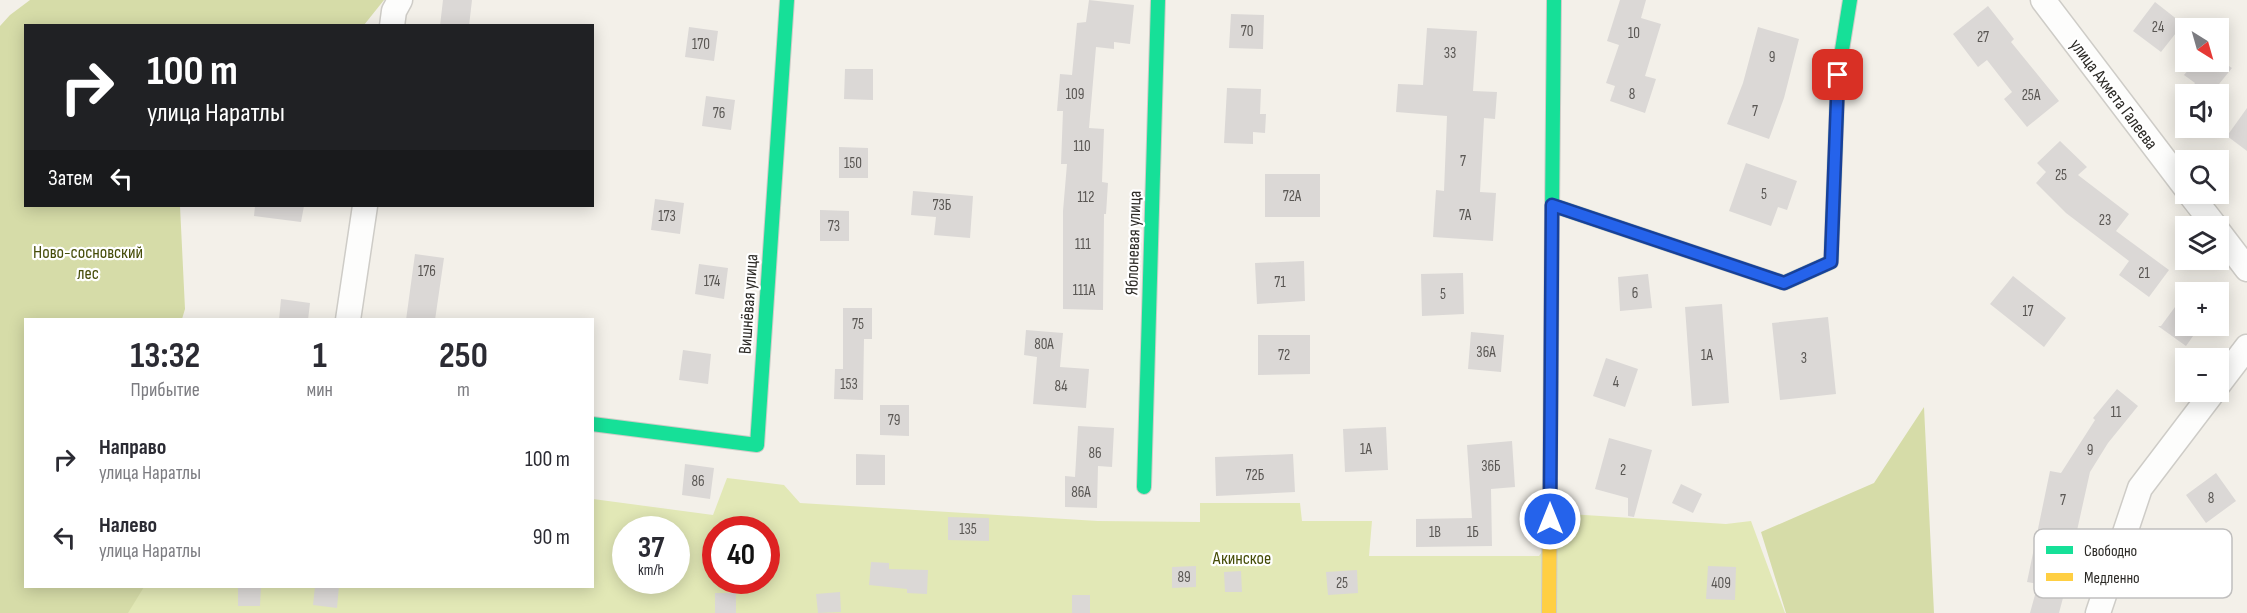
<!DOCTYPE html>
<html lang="ru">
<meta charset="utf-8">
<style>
:root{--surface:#fff;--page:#f2f2f3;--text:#2b2b33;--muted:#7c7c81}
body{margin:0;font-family:"Sofia Sans Condensed",sans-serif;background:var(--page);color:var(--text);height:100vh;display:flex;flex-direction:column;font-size:22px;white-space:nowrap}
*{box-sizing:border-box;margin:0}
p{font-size:20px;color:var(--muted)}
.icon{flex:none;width:33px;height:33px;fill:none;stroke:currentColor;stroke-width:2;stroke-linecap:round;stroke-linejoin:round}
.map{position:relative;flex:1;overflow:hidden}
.sheet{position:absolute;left:24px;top:318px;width:570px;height:270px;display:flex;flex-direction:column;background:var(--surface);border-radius:0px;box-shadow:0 3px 15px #0003}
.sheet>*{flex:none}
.top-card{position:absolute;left:24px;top:24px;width:570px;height:183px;border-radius:0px;box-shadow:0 3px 15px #0003;background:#202124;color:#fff;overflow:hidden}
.needle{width:39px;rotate:143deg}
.tools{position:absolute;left:2175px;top:18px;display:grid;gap:12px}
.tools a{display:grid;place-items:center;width:54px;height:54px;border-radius:0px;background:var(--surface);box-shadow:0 3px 15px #0003;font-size:30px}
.speed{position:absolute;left:612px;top:516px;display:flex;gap:12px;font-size:30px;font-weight:700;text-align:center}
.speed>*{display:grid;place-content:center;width:78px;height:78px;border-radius:50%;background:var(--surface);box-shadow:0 3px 15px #0003;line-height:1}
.speed small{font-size:15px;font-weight:400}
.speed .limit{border:9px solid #d22;background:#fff;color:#111}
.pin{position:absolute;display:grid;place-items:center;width:51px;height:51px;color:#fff;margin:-26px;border-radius:12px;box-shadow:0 3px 9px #0006}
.me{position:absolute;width:66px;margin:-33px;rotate:0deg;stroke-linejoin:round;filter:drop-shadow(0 0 4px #0008)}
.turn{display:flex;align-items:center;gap:21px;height:126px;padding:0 24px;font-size:27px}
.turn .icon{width:78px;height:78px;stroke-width:2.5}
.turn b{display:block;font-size:42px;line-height:51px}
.then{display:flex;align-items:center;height:57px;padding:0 24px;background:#0003;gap:12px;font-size:22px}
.eta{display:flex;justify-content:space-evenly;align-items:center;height:102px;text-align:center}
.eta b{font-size:36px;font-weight:700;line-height:42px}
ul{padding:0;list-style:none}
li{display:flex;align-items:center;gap:18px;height:78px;padding:0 24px}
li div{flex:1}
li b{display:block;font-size:22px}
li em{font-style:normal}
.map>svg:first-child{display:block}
.green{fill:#e2e8b6;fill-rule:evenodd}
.forest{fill:#d6dca8}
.building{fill:#dbd8d6}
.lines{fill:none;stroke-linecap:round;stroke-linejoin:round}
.street-casing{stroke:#ceccc7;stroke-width:27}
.fast-casing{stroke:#ceccc7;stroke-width:16}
.slow-casing{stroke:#ceccc7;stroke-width:16}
.street{stroke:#fdfdfc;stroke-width:24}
.fast{stroke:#16e098;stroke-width:14}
.slow{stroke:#ffcf43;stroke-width:14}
.route-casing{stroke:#184099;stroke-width:15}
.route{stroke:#2563eb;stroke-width:10}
.labels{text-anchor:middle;stroke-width:4.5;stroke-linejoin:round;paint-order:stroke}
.number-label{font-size:15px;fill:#595653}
.street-label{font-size:18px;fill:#2c2a26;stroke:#fff}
.park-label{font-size:18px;fill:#464d09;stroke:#fff}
.key{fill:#fff;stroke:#c0bfbe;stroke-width:1.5}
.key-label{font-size:16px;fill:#2c2a26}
</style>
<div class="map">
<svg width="2247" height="613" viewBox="0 0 2247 613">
<rect width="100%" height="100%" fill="#f3f0e9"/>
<path class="green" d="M727,478L784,485L800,503L1098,521L1200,522V503H1300L1302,521H1372L1369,556H1539L1569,514L1726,524L1751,521L1785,613H112L127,587L592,586L593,499L713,515ZM626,530H676V580H626ZM716,530H766V580H716Z"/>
<path class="forest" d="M30,0H384L364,25L26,26V206H180L185,309L182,319L26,320V586L144,587L128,613H0V26L10,15Z
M1924,407L1934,613H1786L1761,532L1874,483Z"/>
<path class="building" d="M443,0H472L469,26H440Z
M1089,0L1134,5L1130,44L1114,42V49L1096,47L1089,128L1104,129L1102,182L1108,183L1106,214H1104L1103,310L1063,309V211L1067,164H1061L1063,111H1057L1060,74L1072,75L1077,23L1086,22Z
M1620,0H1646L1641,18L1661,24L1645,76L1656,79L1645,113L1610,101L1615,86L1606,83L1619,45L1607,41Z
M2155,2L2183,24L2161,52L2133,31Z
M1988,6L2014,39L2011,42L2059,101L2027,127L2004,99L2012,92L1987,60L1978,67L1953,34Z
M1231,14L1264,15L1263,49L1229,48Z
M689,27L718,31L714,61L685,57Z
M1758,27L1799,39L1784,98L1769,139L1727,124L1743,83Z
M1427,28L1477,31L1473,91L1497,92L1495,119L1484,118L1480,192L1496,193L1493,241L1433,237L1436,190L1444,191L1447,116L1396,112L1398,84L1423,85Z
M2195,62H2223L2232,68L2211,94H2200L2192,88L2195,83L2184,75Z
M845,69H873V100L844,99Z
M1227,88L1261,89L1260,114H1266L1265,133L1253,132V144L1224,143Z
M706,96L735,100L731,130L702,126Z
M2247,108V151L2227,136Z
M2060,141L2087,167L2078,175L2129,214L2116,231L2169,270L2149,297L2119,275L2129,261L2066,213L2036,183L2046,172L2037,163Z
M839,147L868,148V178H839Z
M1746,163L1797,181L1787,210L1778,207L1771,226L1729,211Z
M1265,174H1320V217H1265Z
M913,191L973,196L970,238L934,235L936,217L911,215Z
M655,199L684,203L680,234L651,230Z
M255,206H304L301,222L254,216Z
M820,210L849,211V241H820Z
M415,254L444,258L435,320H406Z
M1304,261L1305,301L1257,304L1255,263Z
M699,264L728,268L724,299L695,294Z
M1463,273L1464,314L1422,316L1421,274Z
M1648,274L1652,308L1620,311L1618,277Z
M2013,276L2066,318L2044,347L1990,304Z
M2186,292V326H2200L2186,346L2158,326H2161Z
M281,299L310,303L308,320H279Z
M1722,304L1729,403L1692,406L1685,307Z
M843,308H872V339H864L863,400L834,399L835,369H843Z
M1828,317L1836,394L1780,400L1772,323Z
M1026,330L1063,333L1060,367L1089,369L1086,408L1033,404L1037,357L1024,355Z
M1471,332L1504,335L1501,372L1468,369Z
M1258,335H1310V374L1258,375Z
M683,350L711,354L708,384L679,380Z
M1606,358L1638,369L1625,407L1593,396Z
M2117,389L2138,406L2108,443L2090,472L2074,544L2077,545L2059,613H2030L2038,584L2027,582L2050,471L2061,473L2095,420L2093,418Z
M880,405H909V436L880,435Z
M1078,426L1114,428L1112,467L1098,466L1097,508L1065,507V476L1075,477Z
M1386,427L1388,470L1345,472L1343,429Z
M1609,438L1652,450L1634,517L1628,516V498L1595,489Z
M1512,441L1515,487L1491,489L1492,546L1416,547V519L1472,518L1467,445Z
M856,454L885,455V485H856Z
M1293,454L1295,492L1216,496L1215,457Z
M685,464L714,468L710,499L682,495Z
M2216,473L2236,501L2206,523L2186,495Z
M1681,484L1702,494L1693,513L1672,503Z
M948,517L989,518V541L948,540Z
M871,562L889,563V569L928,570L927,594L907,593V589L869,585Z
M1196,566V587L1172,588V567Z
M1708,566L1736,567L1735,600L1706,599Z
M1357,570L1358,593L1328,595L1326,572Z
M1241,571L1242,592H1225L1224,572Z
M238,586H261L260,606H238Z
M315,586H339L337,608L313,605Z
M840,592L841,612L818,613L816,594Z
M715,593H736V613H715Z
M1072,595H1090V613H1072Z"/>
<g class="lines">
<g class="street-casing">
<path id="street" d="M2043,0L2186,188
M392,26L394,11L400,0
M2190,194L2215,226
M2218,231L2247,269
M348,320L365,206
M2218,385L2247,347
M2098,613L2140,488L2213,392"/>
</g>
<g class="fast-casing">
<path id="fast" d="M1552,205L1784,283L1831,262L1838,75L1850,0
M1552,217L1554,0
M592,424L757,445L787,0
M1144,487L1158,0"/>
</g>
<g class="slow-casing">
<path id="slow" d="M1549,613L1552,217"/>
</g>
<use href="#street" class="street"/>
<use href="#fast" class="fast"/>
<use href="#slow" class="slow"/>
</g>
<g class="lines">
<g class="route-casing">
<path id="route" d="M1550,519L1552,205L1784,283L1831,262L1838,75"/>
</g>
<use href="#route" class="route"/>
</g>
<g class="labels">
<g class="number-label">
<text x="2158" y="32">24</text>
<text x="1247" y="36">70</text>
<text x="1634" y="38">10</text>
<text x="1983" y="42">27</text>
<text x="701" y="49">170</text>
<text x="1450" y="58">33</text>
<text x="1772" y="62">9</text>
<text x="1075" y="99">109</text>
<text x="1632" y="99">8</text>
<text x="2031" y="100">25А</text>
<text x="1755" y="116">7</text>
<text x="719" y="118">76</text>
<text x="1082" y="151">110</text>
<text x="1463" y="166">7</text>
<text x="853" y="168">150</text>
<text x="2061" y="180">25</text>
<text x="1764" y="199">5</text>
<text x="1292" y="201">72А</text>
<text x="1086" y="202">112</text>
<text x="942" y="210">73Б</text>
<text x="1465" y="220">7А</text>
<text x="667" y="221">173</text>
<text x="2105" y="225">23</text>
<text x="834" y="231">73</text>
<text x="1083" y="249">111</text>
<text x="427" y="276">176</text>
<text x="2144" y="278">21</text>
<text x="712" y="286">174</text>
<text x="1280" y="287">71</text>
<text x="1084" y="295">111А</text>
<text x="1635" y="298">6</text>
<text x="1443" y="299">5</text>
<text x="2028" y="316">17</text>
<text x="858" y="329">75</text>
<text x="1044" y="349">80А</text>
<text x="1486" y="357">36А</text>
<text x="1284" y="360">72</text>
<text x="1707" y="360">1А</text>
<text x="1804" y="363">3</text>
<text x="1616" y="387">4</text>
<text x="849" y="389">153</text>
<text x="1061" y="391">84</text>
<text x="2116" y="417">11</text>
<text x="894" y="425">79</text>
<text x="1366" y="454">1А</text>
<text x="2090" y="455">9</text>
<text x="1095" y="458">86</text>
<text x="1491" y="471">36Б</text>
<text x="1623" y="475">2</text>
<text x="1255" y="480">72Б</text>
<text x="698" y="486">86</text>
<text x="1081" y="497">86А</text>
<text x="2211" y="503">8</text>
<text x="2063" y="505">7</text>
<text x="968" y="534">135</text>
<text x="1435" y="537">1В</text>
<text x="1473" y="537">1Б</text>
<text x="1184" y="582">89</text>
<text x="1342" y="588">25</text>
<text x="1721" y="588">409</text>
</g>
<g class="street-label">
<text transform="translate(2114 94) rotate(53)" y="6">улица Ахмета Галеева</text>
<text transform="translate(1133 243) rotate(-88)" y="6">Яблоневая улица</text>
<text transform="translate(748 304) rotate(-86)" y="6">Вишнёвая улица</text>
</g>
<g class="park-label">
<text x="88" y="258">Ново-сосновский<tspan x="88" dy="21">лес</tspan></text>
<text x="1242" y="564">Акинское</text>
</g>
</g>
<rect x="2034" y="529" width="198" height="69" rx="9" class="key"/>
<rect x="2046" y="546" width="27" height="8" fill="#16e098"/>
<rect x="2046" y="573" width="27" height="8" fill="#ffcf43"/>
<g class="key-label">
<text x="2084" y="556">Свободно</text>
<text x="2084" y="583">Медленно</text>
</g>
</svg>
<div class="tools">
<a><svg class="needle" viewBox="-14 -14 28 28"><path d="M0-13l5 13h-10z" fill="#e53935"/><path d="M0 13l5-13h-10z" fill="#7c7c81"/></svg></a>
<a><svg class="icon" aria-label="sound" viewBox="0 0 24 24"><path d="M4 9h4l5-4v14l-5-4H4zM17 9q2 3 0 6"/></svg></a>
<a><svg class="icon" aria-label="search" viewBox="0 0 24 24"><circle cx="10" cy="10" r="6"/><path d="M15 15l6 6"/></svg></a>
<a><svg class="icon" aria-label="layers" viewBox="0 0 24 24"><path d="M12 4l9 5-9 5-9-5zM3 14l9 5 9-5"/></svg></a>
<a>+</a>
<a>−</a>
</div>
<div class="speed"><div>37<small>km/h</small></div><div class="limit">40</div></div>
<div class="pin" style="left:1838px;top:75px;background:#d93025"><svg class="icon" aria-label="arrive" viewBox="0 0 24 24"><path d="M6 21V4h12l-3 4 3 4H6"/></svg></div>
<svg class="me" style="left:1550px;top:519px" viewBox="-20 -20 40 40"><circle r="17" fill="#2563eb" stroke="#fff" stroke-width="3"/><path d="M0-11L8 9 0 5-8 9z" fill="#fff"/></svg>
<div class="top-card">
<div class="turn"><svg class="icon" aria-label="right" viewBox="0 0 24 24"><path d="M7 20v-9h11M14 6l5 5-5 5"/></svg><div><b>100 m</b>улица Наратлы</div></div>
<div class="then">Затем<svg class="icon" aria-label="left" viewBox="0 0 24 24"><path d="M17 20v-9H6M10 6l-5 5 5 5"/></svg></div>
</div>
<section class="sheet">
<div class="eta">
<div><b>13:32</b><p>Прибытие</p></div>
<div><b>1</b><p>мин</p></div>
<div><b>250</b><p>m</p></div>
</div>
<ul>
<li><svg class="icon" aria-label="right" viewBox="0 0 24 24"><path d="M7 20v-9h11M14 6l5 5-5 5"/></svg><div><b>Направо</b><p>улица Наратлы</p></div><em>100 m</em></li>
<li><svg class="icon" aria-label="left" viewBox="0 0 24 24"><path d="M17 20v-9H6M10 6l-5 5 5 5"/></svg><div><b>Налево</b><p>улица Наратлы</p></div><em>90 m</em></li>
</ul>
</section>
</div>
